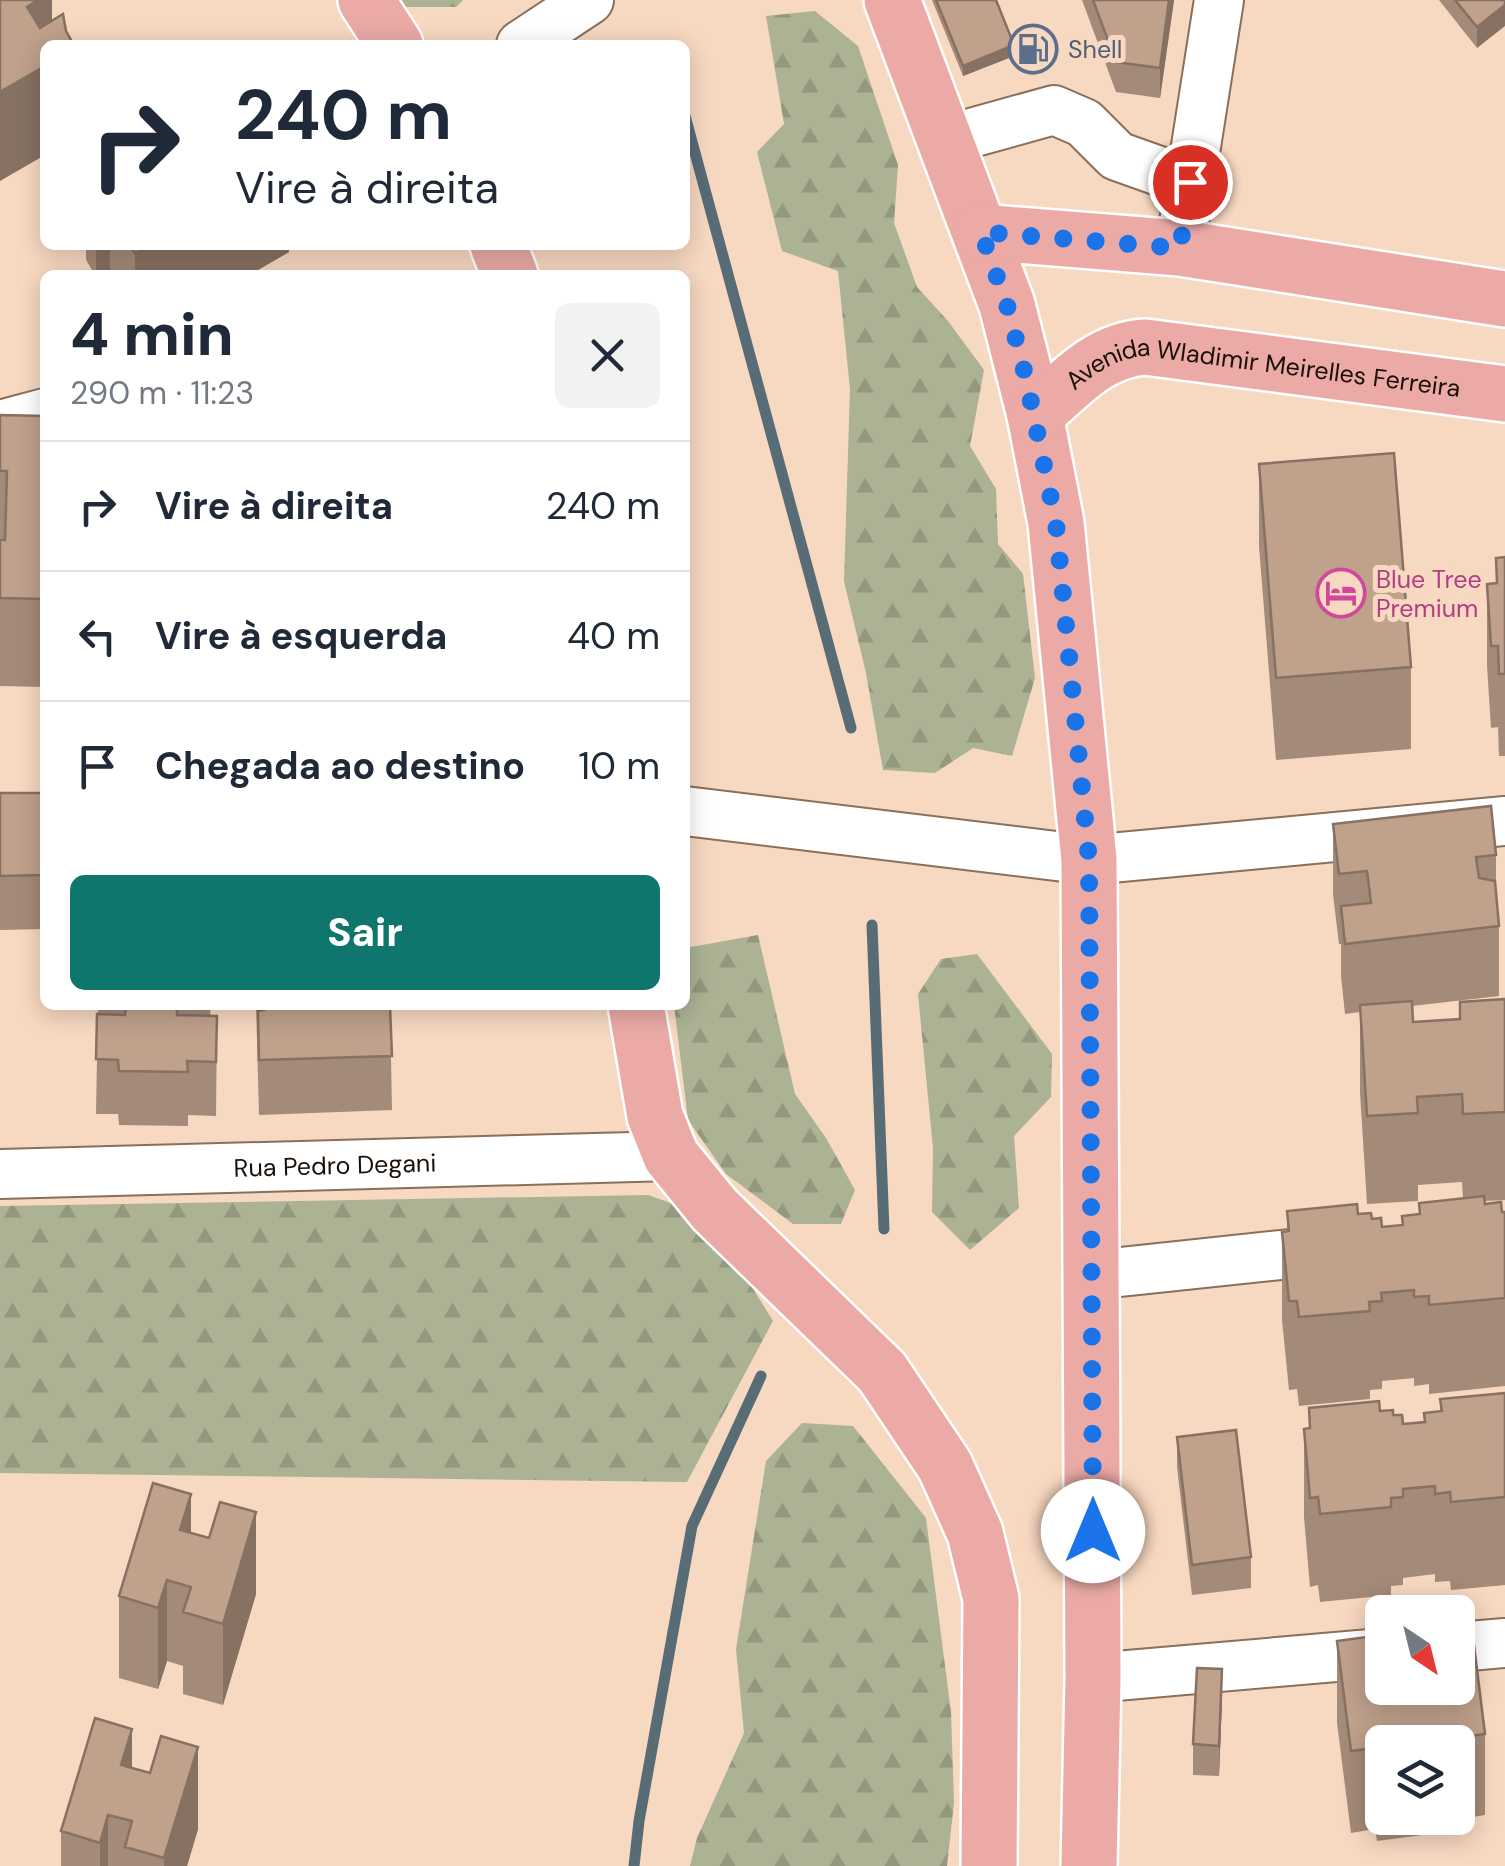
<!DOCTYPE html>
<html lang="pt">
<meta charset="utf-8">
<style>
:root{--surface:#fff;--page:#f2f2f3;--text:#1f2937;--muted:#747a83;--line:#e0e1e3;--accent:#0f766e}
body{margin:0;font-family:"DM Sans",sans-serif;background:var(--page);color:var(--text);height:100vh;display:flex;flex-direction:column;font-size:38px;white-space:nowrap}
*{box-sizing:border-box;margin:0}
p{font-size:32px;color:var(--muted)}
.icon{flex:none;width:55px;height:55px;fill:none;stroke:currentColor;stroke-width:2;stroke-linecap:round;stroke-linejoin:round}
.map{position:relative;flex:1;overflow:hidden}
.side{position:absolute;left:40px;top:270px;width:650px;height:740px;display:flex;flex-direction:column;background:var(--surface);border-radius:15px;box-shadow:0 5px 25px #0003}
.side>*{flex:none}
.top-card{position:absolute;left:40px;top:40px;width:650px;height:210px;border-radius:15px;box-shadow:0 5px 25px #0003;background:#fff;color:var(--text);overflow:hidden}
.needle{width:65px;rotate:145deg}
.buttons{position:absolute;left:1365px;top:1595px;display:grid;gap:20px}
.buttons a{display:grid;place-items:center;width:110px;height:110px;border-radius:15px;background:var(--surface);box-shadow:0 5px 25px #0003;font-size:50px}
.pin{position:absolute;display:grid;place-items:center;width:85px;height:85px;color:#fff;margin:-42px;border:5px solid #fff;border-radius:50%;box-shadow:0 2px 10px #0007}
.me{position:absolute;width:110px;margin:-55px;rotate:0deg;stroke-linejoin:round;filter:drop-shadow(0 0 8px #0008)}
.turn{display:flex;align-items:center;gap:35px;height:210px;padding:0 30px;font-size:45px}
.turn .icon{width:130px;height:130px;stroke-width:2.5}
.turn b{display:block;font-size:70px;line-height:85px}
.round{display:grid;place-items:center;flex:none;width:105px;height:105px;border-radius:15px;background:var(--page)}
.head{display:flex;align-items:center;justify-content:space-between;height:170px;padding:0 30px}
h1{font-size:60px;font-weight:800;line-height:75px}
.button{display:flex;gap:20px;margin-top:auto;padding:20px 30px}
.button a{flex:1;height:115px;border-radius:15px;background:var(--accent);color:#fff;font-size:40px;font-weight:800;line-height:115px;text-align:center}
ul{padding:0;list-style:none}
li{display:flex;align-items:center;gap:30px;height:130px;padding:0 30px;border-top:2px solid var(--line)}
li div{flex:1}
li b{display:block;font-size:38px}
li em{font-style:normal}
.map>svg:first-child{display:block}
.forest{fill:url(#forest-firs)}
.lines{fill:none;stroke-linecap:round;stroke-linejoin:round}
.stream{stroke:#586c76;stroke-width:11}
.minor-casing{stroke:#8a6f5a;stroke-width:52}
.major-casing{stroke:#fff;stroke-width:60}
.minor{stroke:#fff;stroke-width:48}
.major{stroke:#ebaaa6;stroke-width:55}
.wall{fill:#a48a78;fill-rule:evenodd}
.shaded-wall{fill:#867162}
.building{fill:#bfa18c;stroke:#867162;stroke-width:2.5}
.route{stroke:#1a73e8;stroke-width:18;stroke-dasharray:0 32.4}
.labels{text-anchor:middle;stroke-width:10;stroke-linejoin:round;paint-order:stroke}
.service-label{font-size:25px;fill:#4e5e75;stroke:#f7d8c1;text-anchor:start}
.street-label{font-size:25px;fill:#1b1008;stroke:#f7d8c1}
.hotel-label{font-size:25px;fill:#b23c85;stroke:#f7d8c1;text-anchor:start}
</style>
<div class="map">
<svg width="1505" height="1866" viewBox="0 0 1505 1866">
<defs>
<pattern id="forest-firs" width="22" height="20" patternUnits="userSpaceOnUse" patternTransform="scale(2.5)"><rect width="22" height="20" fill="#acb294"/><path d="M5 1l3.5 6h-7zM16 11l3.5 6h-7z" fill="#93987e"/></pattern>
</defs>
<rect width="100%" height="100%" fill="#f7d8c1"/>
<path class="forest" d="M396,0H463L456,7H398Z
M815,11L858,46L898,165L894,223L917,287L948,321L984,370L970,446L996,489L998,544L1023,574L1035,678L1012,756L973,748L935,773L883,770L866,673L844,581L850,389L838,271L782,251L757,152L784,124L766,16Z
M758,935L795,1094L826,1138L855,1190L841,1224H793L726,1174L688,1120L674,1005H685V948Z
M977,954L1052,1054L1051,1097L1014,1136L1019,1208L970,1250L932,1212L933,1148L918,994L941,959Z
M648,1195L708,1216L773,1321L687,1482L0,1473V1206Z
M802,1423L853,1426L926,1518L951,1712L954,1803L947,1866H690L697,1838L744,1733L736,1649L766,1461Z"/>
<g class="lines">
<path class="stream" d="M685,116L851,728
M872,925L884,1229
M634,1866L639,1821L692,1526L761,1376"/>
<g class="minor-casing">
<g id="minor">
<path d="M521,45L589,0"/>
<path d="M946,140L1054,110L1084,123L1117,156L1190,182"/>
<path d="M1180,248L1219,0"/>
<path d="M0,425L45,413"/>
<path d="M685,811L1089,860L1505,821"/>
<path id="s1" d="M0,1174L671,1156"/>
<path d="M1092,1275L1347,1248"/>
<path d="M1458,1647L1505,1643"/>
<path d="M1093,1678L1382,1653"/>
</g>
</g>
<g class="major-casing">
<g id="major">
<path d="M366,0L395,45"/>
<path d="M892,0L1007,305L1035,415L1056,523L1089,860L1093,1678L1089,1866"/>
<path d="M981,232L1180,248L1505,299"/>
<path d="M498,245L510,275"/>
<path id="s2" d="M1035,415C1069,385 1098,350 1145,347L1505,394"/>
<path d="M636,1005L655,1116L671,1156L715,1210L882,1372L945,1466L975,1533L991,1599L989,1866"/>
</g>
</g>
<use href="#minor" class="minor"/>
<use href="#major" class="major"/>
</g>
<path class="wall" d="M932,0H996L1014,56L963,76Z
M1082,0H1174L1160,98L1116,92Z
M1439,0H1505L1477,48Z
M86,245H289V252L249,275H95L86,260Z
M0,415L45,416V687L0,686Z
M1259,464L1411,667V749L1276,760L1259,546Z
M1505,557V756H1499L1498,727L1491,728L1487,665V584L1496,583V558Z
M0,793H45V929L0,930Z
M1333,824L1496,855V897L1499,926V996L1412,1006L1413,1022L1460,1019V1002L1505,999V1200L1484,1201L1505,1298V1386L1429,1394V1384L1414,1386V1378L1382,1381V1389L1370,1390V1399L1299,1406L1297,1389L1289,1390L1282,1320V1232H1287V1211L1358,1214L1372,1219L1382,1227L1402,1225L1419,1214V1203L1463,1198L1462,1182L1418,1185V1201L1367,1204L1360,1093V1012L1345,1014L1341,976V944H1339L1333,894Z
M98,1005H211L210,1016H217L216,1116L188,1115V1126L119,1125L118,1114H96Z
M256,1005H390L392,1110L259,1115Z
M1505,1393V1585L1451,1590L1450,1581L1435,1582V1574L1403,1578V1585L1391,1586V1595L1320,1602L1318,1585L1310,1587L1304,1517V1429L1309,1428V1408L1380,1411L1393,1415L1403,1424L1424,1422L1440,1411V1399Z
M1177,1437L1251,1557V1588L1192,1595L1177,1467Z
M191,1533L256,1594L223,1705L183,1694V1666L167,1661L158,1689L119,1678V1596Z
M1366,1626L1485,1734V1815L1455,1820L1453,1831L1377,1841L1375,1829L1351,1833L1337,1723V1641L1366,1637ZM1382,1742H1458V1818H1382Z
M1222,1699L1219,1776L1193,1775V1744Z
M132,1768L198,1829L187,1866H61V1831Z"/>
<path class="shaded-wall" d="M38,0H52V45H45V155L0,181V92L27,7Z
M1169,0H1174L1160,98V68Z
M1505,5V26L1477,48V27Z
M1014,45V56L963,76V66Z
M96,245H110V275H96Z
M149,245H289V252L249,275H135V253Z
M191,1494V1575L180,1530Z
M256,1512V1594L223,1705V1624Z
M167,1580V1661L158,1689V1608Z
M1222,1669V1699L1219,1776V1746Z
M132,1729V1811L121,1765Z
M198,1747V1829L187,1866H164V1858Z
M108,1815V1866H100V1843Z"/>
<path class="building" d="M0,0H38L27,7L40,28L63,14L66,31L74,45H45V66L0,92Z
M936,0H996L1014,45L963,66Z
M1093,0H1169L1160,68L1116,62Z
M1455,0H1505V5L1477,27Z
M130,245H149L135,253Z
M0,415L45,416V599L0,598V540H5L7,471H0Z
M1394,453L1411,667L1276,678L1259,464Z
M1505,557V674H1499L1498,646H1491L1487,584L1497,583L1496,558Z
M0,793H45V875L0,876Z
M1491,806L1496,855L1476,857L1479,878L1495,881L1499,926L1345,944L1341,906L1371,903L1367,871L1339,874L1333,824Z
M1505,999V1112L1463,1114L1462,1094L1417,1097L1418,1113L1367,1116L1360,1005L1412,1001L1413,1022L1460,1019V1002Z
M126,1005H177V1015L217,1016L216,1062L187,1061L188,1072L119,1071L118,1060L96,1059L97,1014L125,1015Z
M264,1005H383L390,1006L392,1056L259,1060L258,1011L264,1010Z
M1484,1196L1485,1204L1501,1202L1502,1212H1505V1298L1429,1305V1296L1414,1297V1290L1381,1293L1382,1301L1369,1302L1370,1311L1299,1317L1297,1301H1289L1282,1232L1289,1231L1287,1211L1357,1204L1358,1214L1371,1213L1372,1219L1381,1218L1382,1227L1403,1225L1402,1216L1420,1214L1419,1203Z
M1505,1393V1497L1451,1502L1450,1492L1435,1494V1486L1403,1489V1497L1391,1498V1507L1320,1514L1318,1497L1310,1498L1304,1429L1310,1428L1309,1408L1379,1401L1380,1411L1393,1410V1415H1402L1403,1424L1425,1422L1424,1413L1442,1411L1440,1399Z
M1236,1430L1251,1557L1192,1565L1177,1437Z
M153,1483L191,1494L180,1530L209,1538L220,1502L256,1512L223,1624L183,1612L191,1587L167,1580L158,1608L119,1596Z
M1471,1621L1485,1734L1455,1738L1454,1742H1382V1759H1377L1375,1748L1351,1751L1337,1641L1367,1637L1366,1626L1382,1624V1688H1458V1623Z
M1197,1668L1222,1669L1219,1746L1193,1744Z
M95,1718L132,1729L121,1765L150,1773L161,1736L198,1747L164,1858L125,1847L132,1821L108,1815L100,1843L61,1831Z"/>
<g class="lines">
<path class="route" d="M1093,1531L1089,860L1056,523L1026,378L1007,305L981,232L1180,248L1190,182"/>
</g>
<defs>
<g id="fuel-ring" transform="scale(2.5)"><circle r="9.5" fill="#f7d8c1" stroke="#5c6f8a" stroke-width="1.5"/><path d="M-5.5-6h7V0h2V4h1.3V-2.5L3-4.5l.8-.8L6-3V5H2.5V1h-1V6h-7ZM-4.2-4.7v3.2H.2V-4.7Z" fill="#5c6f8a"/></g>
<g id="hotel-ring" transform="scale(2.5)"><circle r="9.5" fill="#f7d8c1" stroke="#d1479c" stroke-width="1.5"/><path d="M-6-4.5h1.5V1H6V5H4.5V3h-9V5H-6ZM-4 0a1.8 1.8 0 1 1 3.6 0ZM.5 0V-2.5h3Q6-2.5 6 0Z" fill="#d1479c"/></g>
</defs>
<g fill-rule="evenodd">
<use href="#fuel-ring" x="1033" y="49"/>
<use href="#hotel-ring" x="1341" y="593"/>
</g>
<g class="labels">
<g class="service-label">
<text x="1068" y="58">Shell</text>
</g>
<g class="street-label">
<text dy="9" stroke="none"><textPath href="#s2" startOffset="248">Avenida Wladimir Meirelles Ferreira</textPath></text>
<text dy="9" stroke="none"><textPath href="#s1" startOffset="335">Rua Pedro Degani</textPath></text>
</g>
<g class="hotel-label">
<text x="1376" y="588">Blue Tree<tspan x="1376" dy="29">Premium</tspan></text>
</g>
</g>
</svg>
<div class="buttons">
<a><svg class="needle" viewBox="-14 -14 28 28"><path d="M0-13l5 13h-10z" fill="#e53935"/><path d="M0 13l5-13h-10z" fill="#747a83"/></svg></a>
<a><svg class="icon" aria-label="layers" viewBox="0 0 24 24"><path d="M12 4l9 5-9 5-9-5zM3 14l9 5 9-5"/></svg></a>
</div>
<div class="pin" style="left:1190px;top:182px;background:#d93025"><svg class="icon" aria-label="arrive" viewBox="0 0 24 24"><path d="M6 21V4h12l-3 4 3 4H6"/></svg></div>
<svg class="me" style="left:1093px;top:1531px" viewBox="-20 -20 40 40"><circle r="19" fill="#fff"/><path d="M0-13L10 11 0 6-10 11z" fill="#1a73e8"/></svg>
<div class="top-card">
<div class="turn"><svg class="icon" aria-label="right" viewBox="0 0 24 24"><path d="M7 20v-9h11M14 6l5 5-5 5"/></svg><div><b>240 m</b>Vire à direita</div></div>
</div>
<section class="side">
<div class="head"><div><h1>4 min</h1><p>290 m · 11:23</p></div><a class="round"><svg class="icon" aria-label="close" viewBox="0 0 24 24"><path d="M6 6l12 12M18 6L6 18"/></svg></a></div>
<ul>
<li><svg class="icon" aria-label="right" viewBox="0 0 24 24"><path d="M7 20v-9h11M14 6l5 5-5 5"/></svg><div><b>Vire à direita</b></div><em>240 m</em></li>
<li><svg class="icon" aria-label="left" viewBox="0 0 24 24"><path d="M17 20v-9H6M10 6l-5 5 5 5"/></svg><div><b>Vire à esquerda</b></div><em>40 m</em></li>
<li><svg class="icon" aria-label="arrive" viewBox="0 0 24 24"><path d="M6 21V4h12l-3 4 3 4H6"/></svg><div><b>Chegada ao destino</b></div><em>10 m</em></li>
</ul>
<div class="button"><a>Sair</a></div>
</section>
</div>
